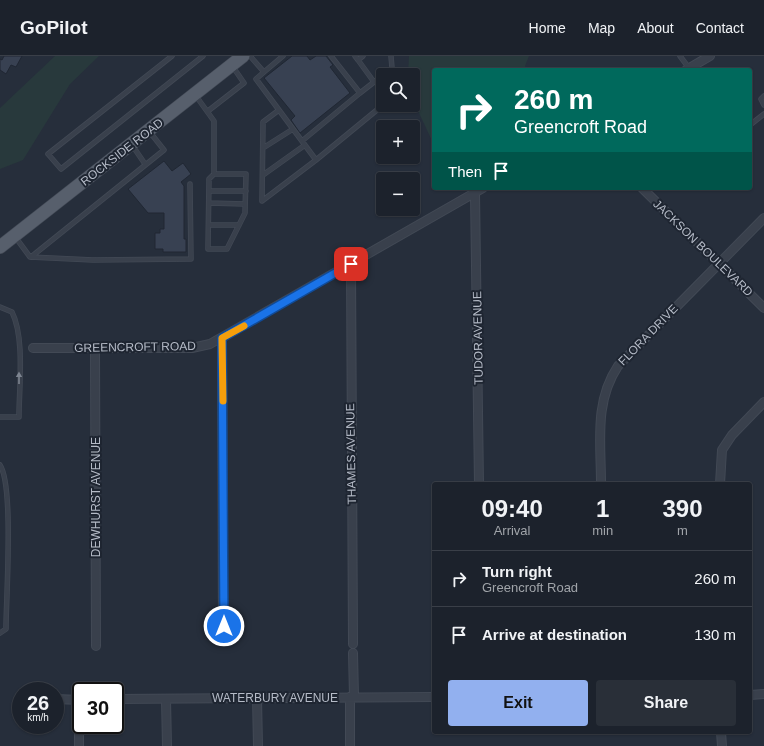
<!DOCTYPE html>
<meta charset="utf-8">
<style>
:root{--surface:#1c222c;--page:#292f38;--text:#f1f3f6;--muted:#a0a4a9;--line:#3a3f48;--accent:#92b0ef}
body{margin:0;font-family:Helvetica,sans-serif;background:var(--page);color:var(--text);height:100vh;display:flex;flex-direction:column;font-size:15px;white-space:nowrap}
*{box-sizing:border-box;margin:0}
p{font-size:13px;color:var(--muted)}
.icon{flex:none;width:22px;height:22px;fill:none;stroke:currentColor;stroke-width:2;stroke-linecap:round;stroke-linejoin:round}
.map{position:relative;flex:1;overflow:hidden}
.drawer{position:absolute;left:432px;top:426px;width:320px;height:252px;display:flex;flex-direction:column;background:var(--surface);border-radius:4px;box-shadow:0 1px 3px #0004,0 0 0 1px var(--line)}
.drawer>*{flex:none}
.top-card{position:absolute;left:432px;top:12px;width:320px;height:122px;border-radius:4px;box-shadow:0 1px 3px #0004,0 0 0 1px var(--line);background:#00695c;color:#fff;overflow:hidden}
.tools{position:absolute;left:376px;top:12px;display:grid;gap:8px}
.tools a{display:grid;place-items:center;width:44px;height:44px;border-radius:4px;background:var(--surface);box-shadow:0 1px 3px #0004,0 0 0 1px var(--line);font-size:20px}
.speed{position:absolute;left:12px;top:626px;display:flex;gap:8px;font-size:20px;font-weight:700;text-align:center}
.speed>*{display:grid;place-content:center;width:52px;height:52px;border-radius:50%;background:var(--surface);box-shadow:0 1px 3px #0004,0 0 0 1px var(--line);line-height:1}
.speed small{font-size:10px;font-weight:400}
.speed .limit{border:2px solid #111;border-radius:6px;background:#fff;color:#111}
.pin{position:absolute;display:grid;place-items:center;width:34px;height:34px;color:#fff;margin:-17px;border-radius:8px;box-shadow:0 2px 6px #0006}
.me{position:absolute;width:44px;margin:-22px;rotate:0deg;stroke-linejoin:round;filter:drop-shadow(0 0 3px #0008)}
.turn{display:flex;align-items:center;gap:14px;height:84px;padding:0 16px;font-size:18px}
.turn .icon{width:52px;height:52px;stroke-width:2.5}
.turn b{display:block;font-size:28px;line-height:34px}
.then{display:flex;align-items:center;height:38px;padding:0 16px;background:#0003;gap:8px;font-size:15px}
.eta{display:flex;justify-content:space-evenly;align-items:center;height:68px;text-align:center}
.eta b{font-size:24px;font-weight:700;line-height:28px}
.primary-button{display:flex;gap:8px;margin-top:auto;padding:8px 16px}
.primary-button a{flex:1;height:46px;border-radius:4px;background:var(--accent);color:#111;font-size:16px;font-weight:700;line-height:46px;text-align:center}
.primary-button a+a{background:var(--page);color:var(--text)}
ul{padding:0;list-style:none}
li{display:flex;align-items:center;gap:12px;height:56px;padding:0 16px;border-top:1px solid var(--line)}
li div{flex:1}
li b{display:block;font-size:15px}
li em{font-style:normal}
header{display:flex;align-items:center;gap:24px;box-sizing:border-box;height:56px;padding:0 20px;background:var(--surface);border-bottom:1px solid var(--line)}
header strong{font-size:19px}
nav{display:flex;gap:22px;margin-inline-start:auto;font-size:14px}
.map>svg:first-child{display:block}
.green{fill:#28393c}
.building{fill:#384152;stroke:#202733}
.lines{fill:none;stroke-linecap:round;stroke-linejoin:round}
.lane-casing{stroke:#424955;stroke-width:5.5}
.street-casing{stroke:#424955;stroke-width:10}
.primary-casing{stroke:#424955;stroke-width:14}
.lane{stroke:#39404c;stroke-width:4}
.street{stroke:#39404c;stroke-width:8}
.primary{stroke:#575f6c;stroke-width:13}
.oneway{fill:#7d8490}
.route-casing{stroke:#114b97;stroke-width:10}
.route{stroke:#1a73e8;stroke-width:7}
.slow{stroke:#f59e0b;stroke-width:7}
.labels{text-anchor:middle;stroke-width:4;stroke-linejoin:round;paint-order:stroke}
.street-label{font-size:12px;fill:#b5bbc7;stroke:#1e2531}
</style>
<header>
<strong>GoPilot</strong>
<nav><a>Home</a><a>Map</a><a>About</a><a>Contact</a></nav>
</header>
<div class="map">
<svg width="764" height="690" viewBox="0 0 764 690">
<rect width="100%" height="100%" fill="#262e3b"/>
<path class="green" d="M55,0H99L70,28L23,104L0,113V52Z
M409,0H529L525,10L527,14H434V89L413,44V19H408Z"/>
<path class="building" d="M4,0H22L16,11L11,9L6,18L0,14V3L2,4Z
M292,0H307L310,4L316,0H326L333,9L330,11L350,37L300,77L291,64L295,60L264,22Z
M164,105L172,115L183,107L191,118L181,126L184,130V183H186V196H163V193H155V177H160V173H164V157H148L128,133Z"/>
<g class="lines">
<g class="lane-casing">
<path id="lane" d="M172,0L48,98L61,113L203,0
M250,0L264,16L283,0
M331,0L360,37L392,12
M355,0L358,4L363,0
M391,0L392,12L399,19
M680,0L689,12
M358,4L374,26
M264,16L256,23L316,104L383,49
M196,40L214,65V118L209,123L208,193H227L245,157L246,118H214
M764,40L761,43L764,49
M279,54L263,66L262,145L316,104
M208,55L244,27L233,11
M750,69L764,58
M302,85L360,37
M132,89L145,108
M263,92L293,73
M263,119L305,89
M209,135H246
M209,147L245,148
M209,169H239
M16,182L30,201L93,204L191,203L190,128
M31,201L164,94L149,75
M0,251L12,256C25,282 19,331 19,361H0
M0,409C14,430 6,542 6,573L0,577"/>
</g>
<g class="street-casing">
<path id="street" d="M686,14L710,0
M642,132L764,252
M475,137L479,428
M351,208L353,588
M222,282L223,585
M33,292H192L210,288L483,132
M95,292L96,590
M601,428C601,386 594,346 618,310L764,162
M720,428L722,394L732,379L764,346
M353,597L354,641
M750,639L764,638
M257,642L258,690
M55,643L81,644
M115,643L434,641
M166,643L167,690
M79,644V690
M721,676L722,690
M350,690V641"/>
</g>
<g class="primary-casing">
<path id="primary" d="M0,191L243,0"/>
</g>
<use href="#lane" class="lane"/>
<use href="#street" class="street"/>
<use href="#primary" class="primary"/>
</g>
<defs><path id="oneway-solid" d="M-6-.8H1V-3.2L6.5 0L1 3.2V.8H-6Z"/></defs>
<use class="oneway" href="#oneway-solid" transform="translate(19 322) rotate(-90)"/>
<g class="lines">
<g class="route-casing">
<path id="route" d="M224,570L222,282L351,208"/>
</g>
<use href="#route" class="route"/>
<path class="slow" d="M223,345L222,282L244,270"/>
</g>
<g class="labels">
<g class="street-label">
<text transform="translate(122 96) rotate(-38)" y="4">ROCKSIDE ROAD</text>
<text transform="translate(703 192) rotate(44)" y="4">JACKSON BOULEVARD</text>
<text transform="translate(648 279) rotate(-46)" y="4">FLORA DRIVE</text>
<text transform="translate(478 282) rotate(-91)" y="4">TUDOR AVENUE</text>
<text transform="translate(135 291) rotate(-1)" y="4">GREENCROFT ROAD</text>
<text transform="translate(351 398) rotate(-91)" y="4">THAMES AVENUE</text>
<text transform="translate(96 441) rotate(-90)" y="4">DEWHURST AVENUE</text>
<text x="275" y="646">WATERBURY AVENUE</text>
</g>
</g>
</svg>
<div class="tools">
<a><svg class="icon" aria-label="search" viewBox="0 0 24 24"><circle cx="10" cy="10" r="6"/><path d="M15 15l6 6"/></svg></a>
<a>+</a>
<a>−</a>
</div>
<div class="speed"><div>26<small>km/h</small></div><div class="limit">30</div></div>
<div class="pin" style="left:351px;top:208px;background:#d93025"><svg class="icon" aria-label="arrive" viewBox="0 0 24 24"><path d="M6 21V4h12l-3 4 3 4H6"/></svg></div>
<svg class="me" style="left:224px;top:570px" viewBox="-20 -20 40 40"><circle r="17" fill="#1a73e8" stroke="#fff" stroke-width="3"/><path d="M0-11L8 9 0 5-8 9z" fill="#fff"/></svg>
<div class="top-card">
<div class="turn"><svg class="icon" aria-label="right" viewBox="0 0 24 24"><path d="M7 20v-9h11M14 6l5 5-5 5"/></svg><div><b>260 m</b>Greencroft Road</div></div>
<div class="then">Then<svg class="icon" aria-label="arrive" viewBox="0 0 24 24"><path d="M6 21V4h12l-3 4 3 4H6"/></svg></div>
</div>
<section class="drawer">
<div class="eta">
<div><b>09:40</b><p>Arrival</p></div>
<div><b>1</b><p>min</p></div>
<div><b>390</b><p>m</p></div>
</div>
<ul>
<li><svg class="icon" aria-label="right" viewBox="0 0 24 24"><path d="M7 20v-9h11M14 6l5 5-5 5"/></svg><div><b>Turn right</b><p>Greencroft Road</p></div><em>260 m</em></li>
<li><svg class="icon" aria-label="arrive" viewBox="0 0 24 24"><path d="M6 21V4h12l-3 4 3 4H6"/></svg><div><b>Arrive at destination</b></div><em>130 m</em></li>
</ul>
<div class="primary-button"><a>Exit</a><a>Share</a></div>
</section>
</div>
